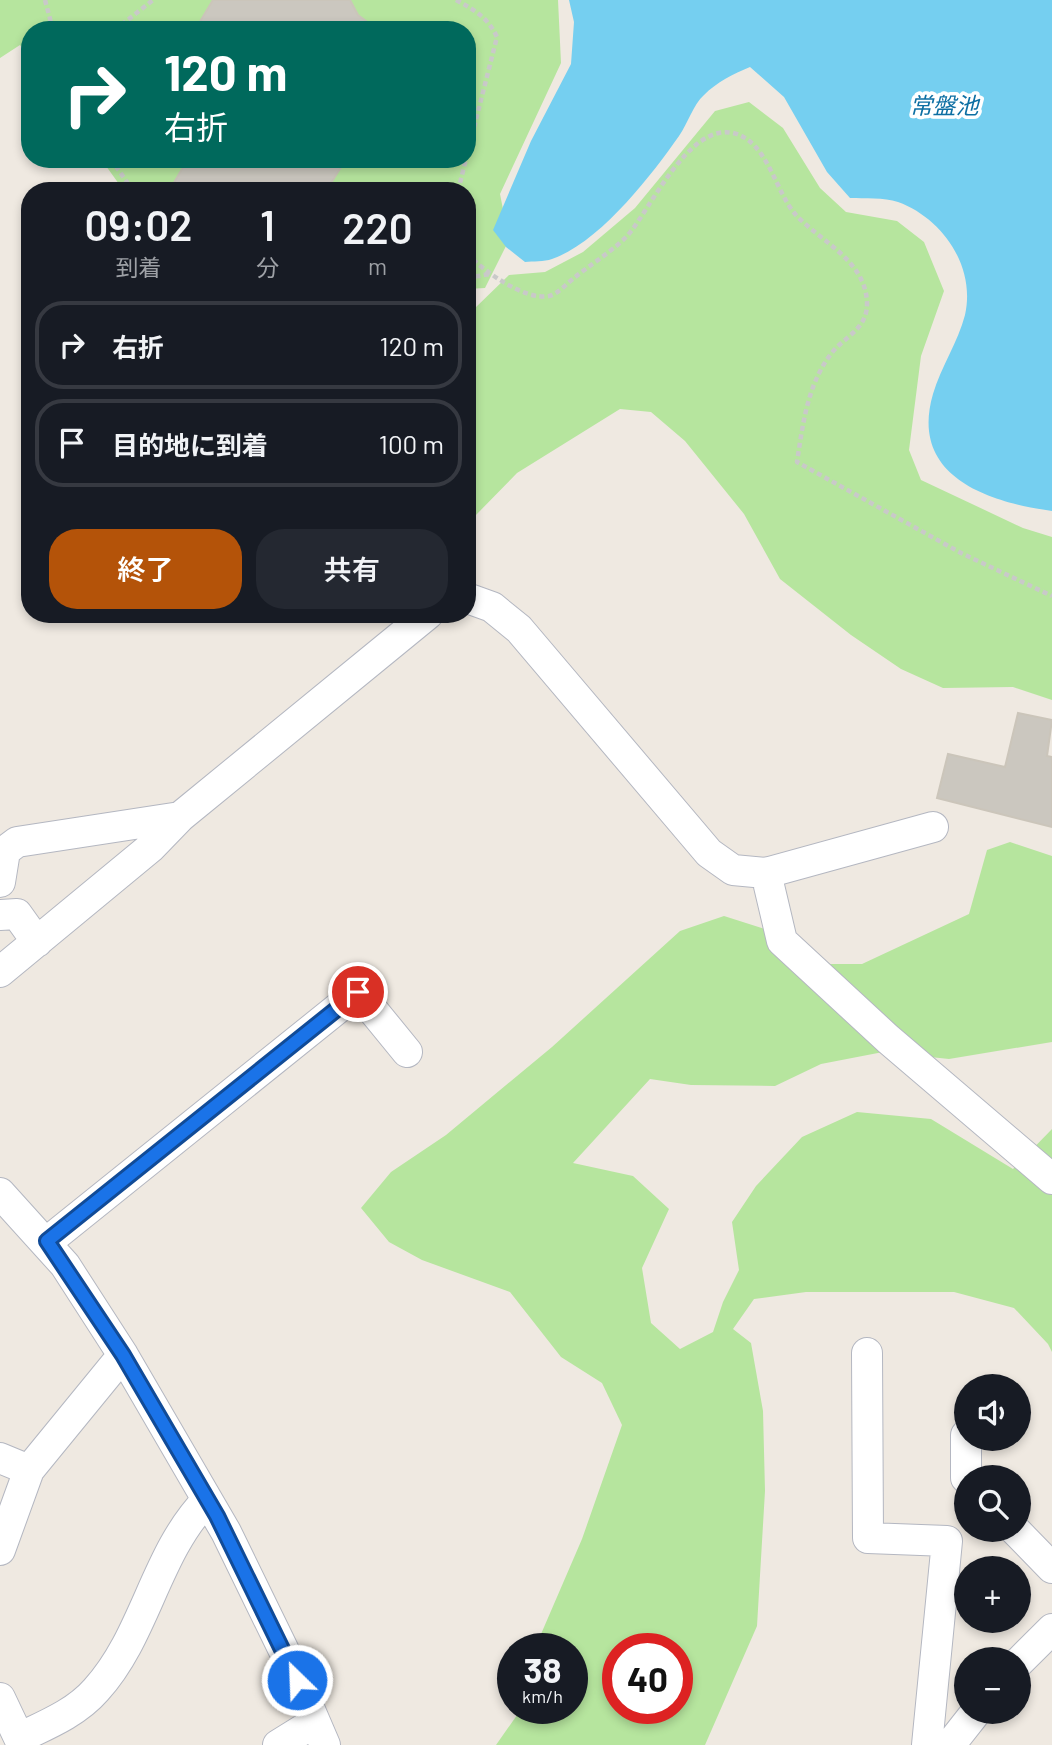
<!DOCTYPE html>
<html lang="ja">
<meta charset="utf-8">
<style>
:root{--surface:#171b24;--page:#242831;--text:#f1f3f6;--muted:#9ea1a6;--line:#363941;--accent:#b45309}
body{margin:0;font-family:Barlow,"Noto Sans JP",sans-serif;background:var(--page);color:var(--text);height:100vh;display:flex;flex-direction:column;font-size:26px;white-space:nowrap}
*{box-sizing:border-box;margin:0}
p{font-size:23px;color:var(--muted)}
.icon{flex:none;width:38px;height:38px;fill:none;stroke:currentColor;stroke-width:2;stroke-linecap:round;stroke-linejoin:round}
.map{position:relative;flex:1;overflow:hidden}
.side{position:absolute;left:21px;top:182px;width:455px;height:441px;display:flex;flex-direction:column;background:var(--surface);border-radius:28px;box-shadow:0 4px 10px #0003}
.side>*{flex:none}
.banner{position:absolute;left:21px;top:21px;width:455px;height:147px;border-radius:28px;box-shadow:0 4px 10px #0003;background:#00695c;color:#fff;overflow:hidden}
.fabs{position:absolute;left:954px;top:1374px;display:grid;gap:14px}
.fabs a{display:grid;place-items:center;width:77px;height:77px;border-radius:50%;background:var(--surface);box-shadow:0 4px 10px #0003;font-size:35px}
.speed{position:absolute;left:497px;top:1633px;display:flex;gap:14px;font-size:35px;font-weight:700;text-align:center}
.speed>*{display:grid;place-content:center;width:91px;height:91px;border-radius:50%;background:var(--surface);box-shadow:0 4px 10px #0003;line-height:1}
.speed small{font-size:18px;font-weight:400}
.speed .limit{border:10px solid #d22;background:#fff;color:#111}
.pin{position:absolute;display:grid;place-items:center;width:60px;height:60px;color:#fff;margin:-30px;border:4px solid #fff;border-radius:50%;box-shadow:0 2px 7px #0007}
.me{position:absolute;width:77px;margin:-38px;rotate:336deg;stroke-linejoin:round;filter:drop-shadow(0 0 5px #0008)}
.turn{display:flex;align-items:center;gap:24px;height:147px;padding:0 28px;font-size:32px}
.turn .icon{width:91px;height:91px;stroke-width:2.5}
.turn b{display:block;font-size:49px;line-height:60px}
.eta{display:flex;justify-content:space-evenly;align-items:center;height:119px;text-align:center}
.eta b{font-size:42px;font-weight:600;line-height:49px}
.button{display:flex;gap:14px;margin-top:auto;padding:14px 28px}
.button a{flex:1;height:80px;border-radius:28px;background:var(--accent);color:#fff;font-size:28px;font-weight:600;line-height:80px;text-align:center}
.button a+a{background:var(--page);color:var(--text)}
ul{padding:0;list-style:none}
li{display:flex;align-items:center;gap:21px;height:88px;margin:0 14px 10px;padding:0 14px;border:4px solid var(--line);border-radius:28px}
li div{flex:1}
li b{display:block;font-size:26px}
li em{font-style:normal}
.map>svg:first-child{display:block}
.green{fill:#b6e59e;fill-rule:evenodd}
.water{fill:#75cff0}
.building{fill:#cbc7bf;stroke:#cbc5ba;stroke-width:2}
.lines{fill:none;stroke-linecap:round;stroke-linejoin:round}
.minor-casing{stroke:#b4b7c1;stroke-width:32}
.path{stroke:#c9c9c9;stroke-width:4.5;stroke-dasharray:5 3.5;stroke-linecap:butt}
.minor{stroke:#fff;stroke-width:30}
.route-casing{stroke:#114b97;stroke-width:18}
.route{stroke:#1a73e8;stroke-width:12}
.labels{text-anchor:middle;stroke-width:7;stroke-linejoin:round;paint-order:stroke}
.water-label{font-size:23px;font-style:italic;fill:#0d6fa3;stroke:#fff}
</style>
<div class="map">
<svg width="1052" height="1745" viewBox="0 0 1052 1745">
<rect width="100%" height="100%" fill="#efe9e1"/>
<path class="green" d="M0,0H558L561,63L500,194L509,240L485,288L467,289V191H124L101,159H467V30H30V59L20,45L0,58Z
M749,102L783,128L820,188L846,212L897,221L924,242L944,291L921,356L909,450L921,480L1023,528L1052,537V700L1013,687L943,688L901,669L851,635L780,579L744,514L685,441L651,412L620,409L517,473L476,515H467V408L472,386L467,374V331L473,310L509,275L545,272L583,252L635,208L715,111Z
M1010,842L1052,856V1042L949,1059L883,1052L821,1064L775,1086L691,1085L650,1079L573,1163L633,1176L669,1209L642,1268L651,1323L680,1349L713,1332L723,1302L739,1270L732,1222L756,1186L802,1137L857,1112L931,1119L1013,1169L1052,1129V1352L1048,1344L1014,1308L954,1292H806L754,1299L733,1329L751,1343L763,1411L765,1491L757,1626L705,1745H496L522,1708H572V1648H535L582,1539L622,1425L602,1383L561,1357L510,1292L422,1260L389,1242L361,1208L391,1172L446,1135L552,1047L680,931L724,916L799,940L830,964H862L969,914L987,850ZM618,1648H677V1708H618Z"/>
<path class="water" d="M569,0H1052V511C987,502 909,476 933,394C941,367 958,342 965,315C976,266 942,218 898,202C884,197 864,199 850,198L827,172L784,97L750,67C733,74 717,82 704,95C693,105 688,123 679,136C651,176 599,243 552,259C544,262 533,261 525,262L506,247L493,230L531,141L571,64L574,22Z"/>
<path class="building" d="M213,0H350L358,15L366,21L362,30H195Z
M188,159H245L254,165L257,159H346L326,191H169Z
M1018,713L1052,720L1047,756L1052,757V827L937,798L948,754L1005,767Z"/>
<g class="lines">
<g class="minor-casing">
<path id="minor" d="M467,598L492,607L519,629L709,853L733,870L766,873L933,827
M766,873L782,941L888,1039L1052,1179
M0,882L5,851L17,842L180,817
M0,915L17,914L37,942
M0,972L150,848L180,817L428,614
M0,1193L65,1265L123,1355L226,1532L288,1659L325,1745
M47,1242L358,992L407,1052
M867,1353L868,1538L947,1541L927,1745
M966,1435V1478
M0,1458L29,1470
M1015,1530L1052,1568
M0,1550L29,1470L123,1355
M1018,1663L1052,1629
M0,1698L19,1738C46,1725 76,1713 96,1690C146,1635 155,1553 207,1500
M278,1745L315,1722
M950,1745L976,1712"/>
</g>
<path class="path" d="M45,0L53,30
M456,0C475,10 488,18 497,37L467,155
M115,30L153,0
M111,159L133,191
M458,191L466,159
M467,254C484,271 525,301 549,296C557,295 567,283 574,278C591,264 613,251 628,235C651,208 689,123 733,133C768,141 775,192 796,215C821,242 865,260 867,302C868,326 850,334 836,348C808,379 803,423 797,462L961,553L1052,596
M467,278L490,274"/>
<use href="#minor" class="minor"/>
</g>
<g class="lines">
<g class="route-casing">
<path id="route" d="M297,1680L217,1516L123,1355L47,1241L358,992"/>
</g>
<use href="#route" class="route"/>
</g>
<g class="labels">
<g class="water-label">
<text x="944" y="114">常盤池</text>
</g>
</g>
</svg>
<div class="fabs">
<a><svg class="icon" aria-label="sound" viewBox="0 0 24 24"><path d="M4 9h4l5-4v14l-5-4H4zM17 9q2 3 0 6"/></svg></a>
<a><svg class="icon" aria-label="search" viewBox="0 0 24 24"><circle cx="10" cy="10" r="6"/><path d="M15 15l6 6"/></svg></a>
<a>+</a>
<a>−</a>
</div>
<div class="speed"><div>38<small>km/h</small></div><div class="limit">40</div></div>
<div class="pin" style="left:358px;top:992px;background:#d93025"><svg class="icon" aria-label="arrive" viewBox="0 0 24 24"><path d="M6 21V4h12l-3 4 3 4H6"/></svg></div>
<svg class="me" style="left:297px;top:1680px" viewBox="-20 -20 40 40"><circle r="17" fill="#1a73e8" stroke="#fff" stroke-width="3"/><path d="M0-11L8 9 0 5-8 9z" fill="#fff"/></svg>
<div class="banner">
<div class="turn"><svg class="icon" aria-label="right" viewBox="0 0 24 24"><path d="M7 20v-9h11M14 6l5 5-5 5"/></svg><div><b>120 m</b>右折</div></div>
</div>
<section class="side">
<div class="eta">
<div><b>09:02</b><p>到着</p></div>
<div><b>1</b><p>分</p></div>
<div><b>220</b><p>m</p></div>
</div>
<ul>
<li><svg class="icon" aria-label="right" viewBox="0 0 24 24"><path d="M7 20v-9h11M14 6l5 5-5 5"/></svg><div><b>右折</b></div><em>120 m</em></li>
<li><svg class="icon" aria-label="arrive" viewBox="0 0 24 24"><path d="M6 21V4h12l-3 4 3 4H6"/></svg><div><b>目的地に到着</b></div><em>100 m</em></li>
</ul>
<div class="button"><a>終了</a><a>共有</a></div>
</section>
</div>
